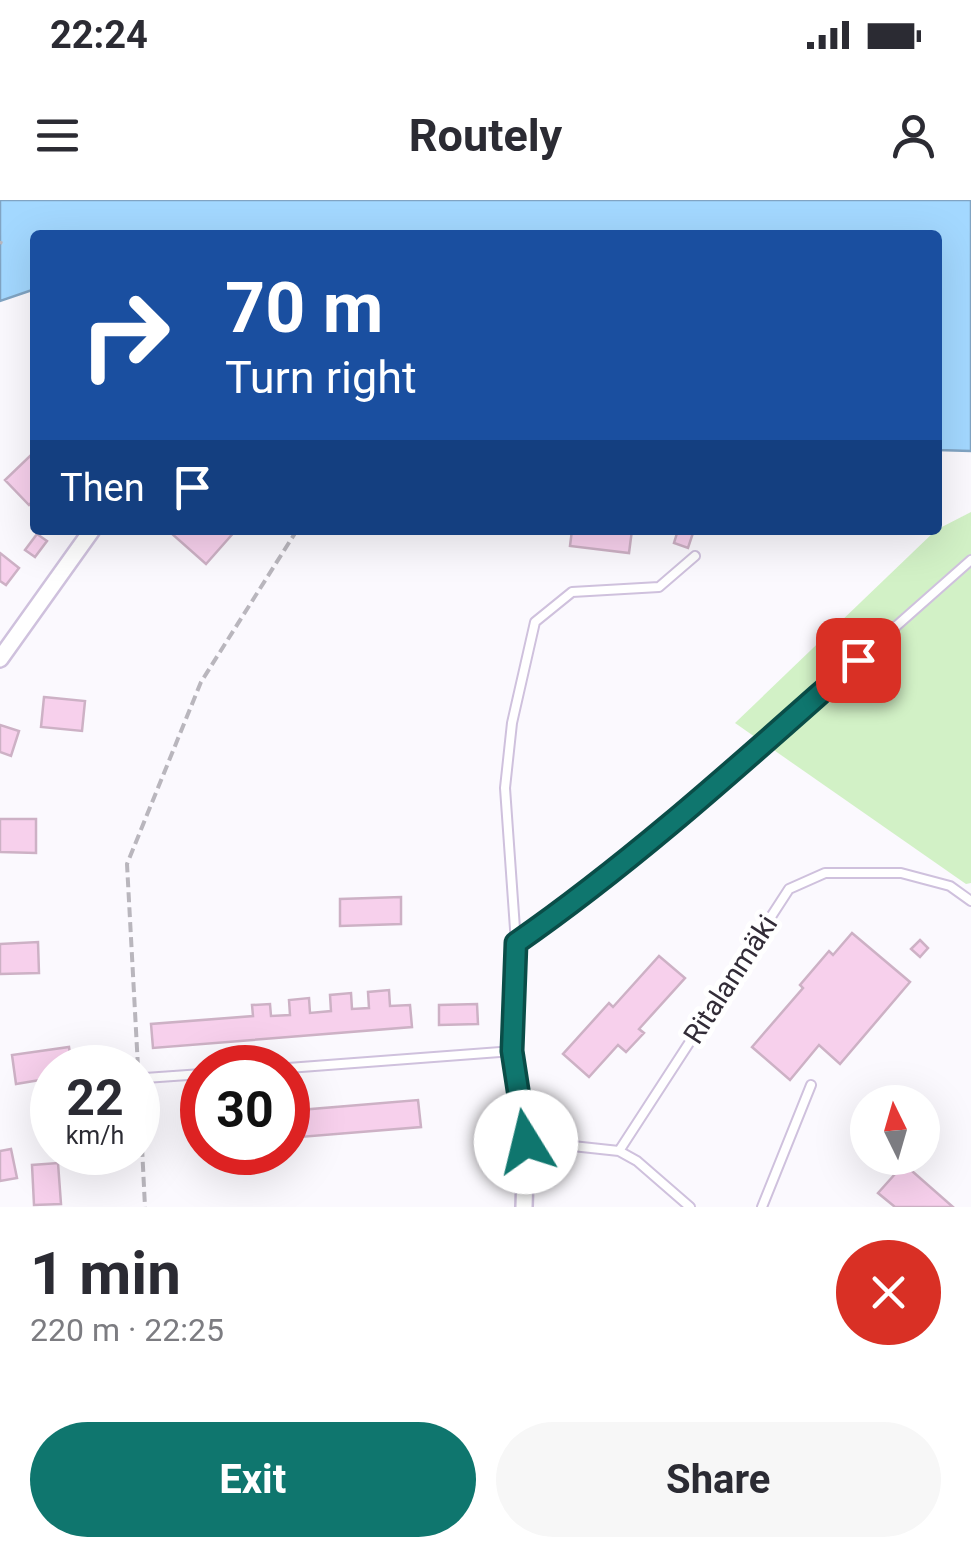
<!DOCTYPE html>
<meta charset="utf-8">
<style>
:root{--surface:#fff;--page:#f7f7f7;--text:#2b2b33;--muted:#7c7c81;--accent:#0f766e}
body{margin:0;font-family:Roboto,sans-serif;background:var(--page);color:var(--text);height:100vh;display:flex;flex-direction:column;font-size:38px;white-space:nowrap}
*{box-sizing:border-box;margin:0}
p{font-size:32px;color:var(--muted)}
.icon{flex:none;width:55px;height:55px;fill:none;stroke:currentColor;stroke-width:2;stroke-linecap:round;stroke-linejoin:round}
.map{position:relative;height:1007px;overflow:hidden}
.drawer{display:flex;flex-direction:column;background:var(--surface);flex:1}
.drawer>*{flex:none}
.guide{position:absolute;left:30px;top:30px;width:912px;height:305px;border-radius:10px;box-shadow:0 10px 40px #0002;background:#1a4fa0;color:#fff;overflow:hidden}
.needle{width:65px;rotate:355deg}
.buttons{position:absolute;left:850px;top:885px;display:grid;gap:20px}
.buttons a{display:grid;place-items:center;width:90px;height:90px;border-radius:50%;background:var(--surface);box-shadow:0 10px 40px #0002;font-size:50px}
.speed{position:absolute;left:30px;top:845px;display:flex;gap:20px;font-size:50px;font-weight:700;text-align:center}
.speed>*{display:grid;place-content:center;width:130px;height:130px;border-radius:50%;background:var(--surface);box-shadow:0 10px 40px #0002;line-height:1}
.speed small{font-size:25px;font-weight:400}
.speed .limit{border:15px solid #d22;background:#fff;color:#111}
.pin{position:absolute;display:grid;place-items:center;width:85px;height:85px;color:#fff;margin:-42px;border-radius:20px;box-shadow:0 5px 15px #0006}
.me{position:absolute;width:110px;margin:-55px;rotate:351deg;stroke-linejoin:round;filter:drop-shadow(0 0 8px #0008)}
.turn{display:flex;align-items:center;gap:35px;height:210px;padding:0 30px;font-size:45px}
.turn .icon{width:130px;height:130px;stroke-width:2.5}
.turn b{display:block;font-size:70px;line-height:85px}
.then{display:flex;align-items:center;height:95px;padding:0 30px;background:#0003;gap:20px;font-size:38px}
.round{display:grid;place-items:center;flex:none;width:105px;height:105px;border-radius:52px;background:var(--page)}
.summary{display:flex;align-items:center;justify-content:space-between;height:170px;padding:0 30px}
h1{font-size:60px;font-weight:700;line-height:75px}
.button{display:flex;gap:20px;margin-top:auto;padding:20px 30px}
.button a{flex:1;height:115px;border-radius:60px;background:var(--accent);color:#fff;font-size:40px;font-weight:700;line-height:115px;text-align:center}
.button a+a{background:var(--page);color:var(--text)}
.status{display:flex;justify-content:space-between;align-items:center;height:70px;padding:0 50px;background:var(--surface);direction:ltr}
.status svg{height:28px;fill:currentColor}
header{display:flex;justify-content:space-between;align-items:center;height:130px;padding:0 30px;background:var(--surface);font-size:45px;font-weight:700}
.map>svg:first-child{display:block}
.green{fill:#d2f1c6}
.water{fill:#a3d8ff;stroke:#81a4c3;stroke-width:2.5}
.building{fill:#f7d0ec;stroke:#cdb1c5;stroke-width:2.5}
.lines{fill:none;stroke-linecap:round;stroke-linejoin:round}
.lane-casing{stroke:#cfc1dd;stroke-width:12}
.street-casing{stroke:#cfc1dd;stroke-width:20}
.path{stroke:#b9b6bd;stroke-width:4;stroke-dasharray:10 5;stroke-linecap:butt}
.lane{stroke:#fff;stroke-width:8}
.street{stroke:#fff;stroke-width:15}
.route-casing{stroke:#0a4d48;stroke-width:25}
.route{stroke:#0f766e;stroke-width:18}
.labels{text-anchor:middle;stroke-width:10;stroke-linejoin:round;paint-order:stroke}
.street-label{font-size:28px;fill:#322c37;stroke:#fff}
</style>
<div class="status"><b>22:24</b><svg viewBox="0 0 49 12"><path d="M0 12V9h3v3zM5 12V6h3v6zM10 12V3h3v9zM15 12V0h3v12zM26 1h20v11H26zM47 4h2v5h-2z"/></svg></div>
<header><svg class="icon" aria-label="menu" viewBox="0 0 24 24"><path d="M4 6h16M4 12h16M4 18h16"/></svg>Routely<svg class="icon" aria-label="person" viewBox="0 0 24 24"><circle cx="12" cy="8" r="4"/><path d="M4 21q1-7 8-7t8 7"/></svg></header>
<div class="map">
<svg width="971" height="1007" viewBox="0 0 971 1007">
<rect width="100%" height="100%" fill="#fbf9fe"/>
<path class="green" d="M971,312V683L966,684L735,523L936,330Z"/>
<path class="water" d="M0,0H971V251L938,250V35H35V89L0,101Z"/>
<path class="building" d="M30,256L35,261V299L29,305L5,280Z
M174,330H236L206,364L171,333Z
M572,330H632L629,353L570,346Z
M678,330H694L688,348L674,343Z
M37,334L47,341L35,357L25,350Z
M0,353L19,368L6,385L0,381Z
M44,497L85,501L82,531L41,527Z
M0,525L19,531L11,556L0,552Z
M0,619H36V653L0,652Z
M401,697V724L340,726V699Z
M852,733L910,782L840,864L819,845L790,880L752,847L803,788L800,785L829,751L833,755Z
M920,740L928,748L920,757L911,749Z
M38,742L39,773L0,774V744Z
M659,756L685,778L639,829L644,833L626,852L618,845L589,877L563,854L609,803L613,807Z
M389,790L390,806L410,805L412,827L153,848L151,824L253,816L252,805L270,804L271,816L290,815L289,800L309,798L310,813L331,811L330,795L351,793L352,809L369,808L368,792Z
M477,804L478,824L439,825V805Z
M69,847L72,868H52V878L16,884L12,855Z
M418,900L421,927L288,938V911Z
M11,949L17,978L0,981V951Z
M58,963L61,1004L34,1005L32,965Z
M904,964L953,1007H895L878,993Z"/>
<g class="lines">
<g class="lane-casing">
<path id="lane" d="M516,743L588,693L688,610L971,360
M516,743L505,588L512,523L535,422L572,392L659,387L695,356
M288,868L512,851
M145,878L202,874
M526,941L619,951L637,961L690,1007
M619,951L789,689L825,673H901L950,686L971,701
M762,1007L811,885"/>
</g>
<g class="street-casing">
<path id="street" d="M0,459L92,330
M516,743L512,851L526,941L524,1007"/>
</g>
<path class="path" d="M0,44L1,41
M138,867L127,664L201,482L297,330
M139,887L145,1007"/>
<use href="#lane" class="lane"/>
<use href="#street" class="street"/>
</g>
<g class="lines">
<g class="route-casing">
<path id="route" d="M526,942L512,851L516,743C638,658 747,558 858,460"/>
</g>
<use href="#route" class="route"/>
</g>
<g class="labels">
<g class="street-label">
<text transform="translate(730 779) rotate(-57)" y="10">Ritalanmäki</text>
</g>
</g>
</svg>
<div class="buttons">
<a><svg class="needle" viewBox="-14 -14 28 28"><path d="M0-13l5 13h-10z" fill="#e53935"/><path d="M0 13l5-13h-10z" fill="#7c7c81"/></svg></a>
</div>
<div class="speed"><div>22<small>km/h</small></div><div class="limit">30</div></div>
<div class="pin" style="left:858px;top:460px;background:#d93025"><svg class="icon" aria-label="arrive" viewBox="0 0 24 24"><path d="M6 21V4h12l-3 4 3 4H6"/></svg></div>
<svg class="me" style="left:526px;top:942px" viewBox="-20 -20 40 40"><circle r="19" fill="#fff"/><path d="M0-13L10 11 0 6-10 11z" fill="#0f766e"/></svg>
<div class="guide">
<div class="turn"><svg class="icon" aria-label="right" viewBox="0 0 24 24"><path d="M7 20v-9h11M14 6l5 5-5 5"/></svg><div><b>70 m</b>Turn right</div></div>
<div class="then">Then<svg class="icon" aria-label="arrive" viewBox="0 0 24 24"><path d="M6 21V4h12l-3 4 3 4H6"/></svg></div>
</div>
</div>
<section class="drawer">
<div class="summary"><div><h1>1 min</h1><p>220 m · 22:25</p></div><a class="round" style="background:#d93025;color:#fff"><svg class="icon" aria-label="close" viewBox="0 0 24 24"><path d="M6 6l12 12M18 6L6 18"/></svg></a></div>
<div class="button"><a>Exit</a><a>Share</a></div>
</section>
